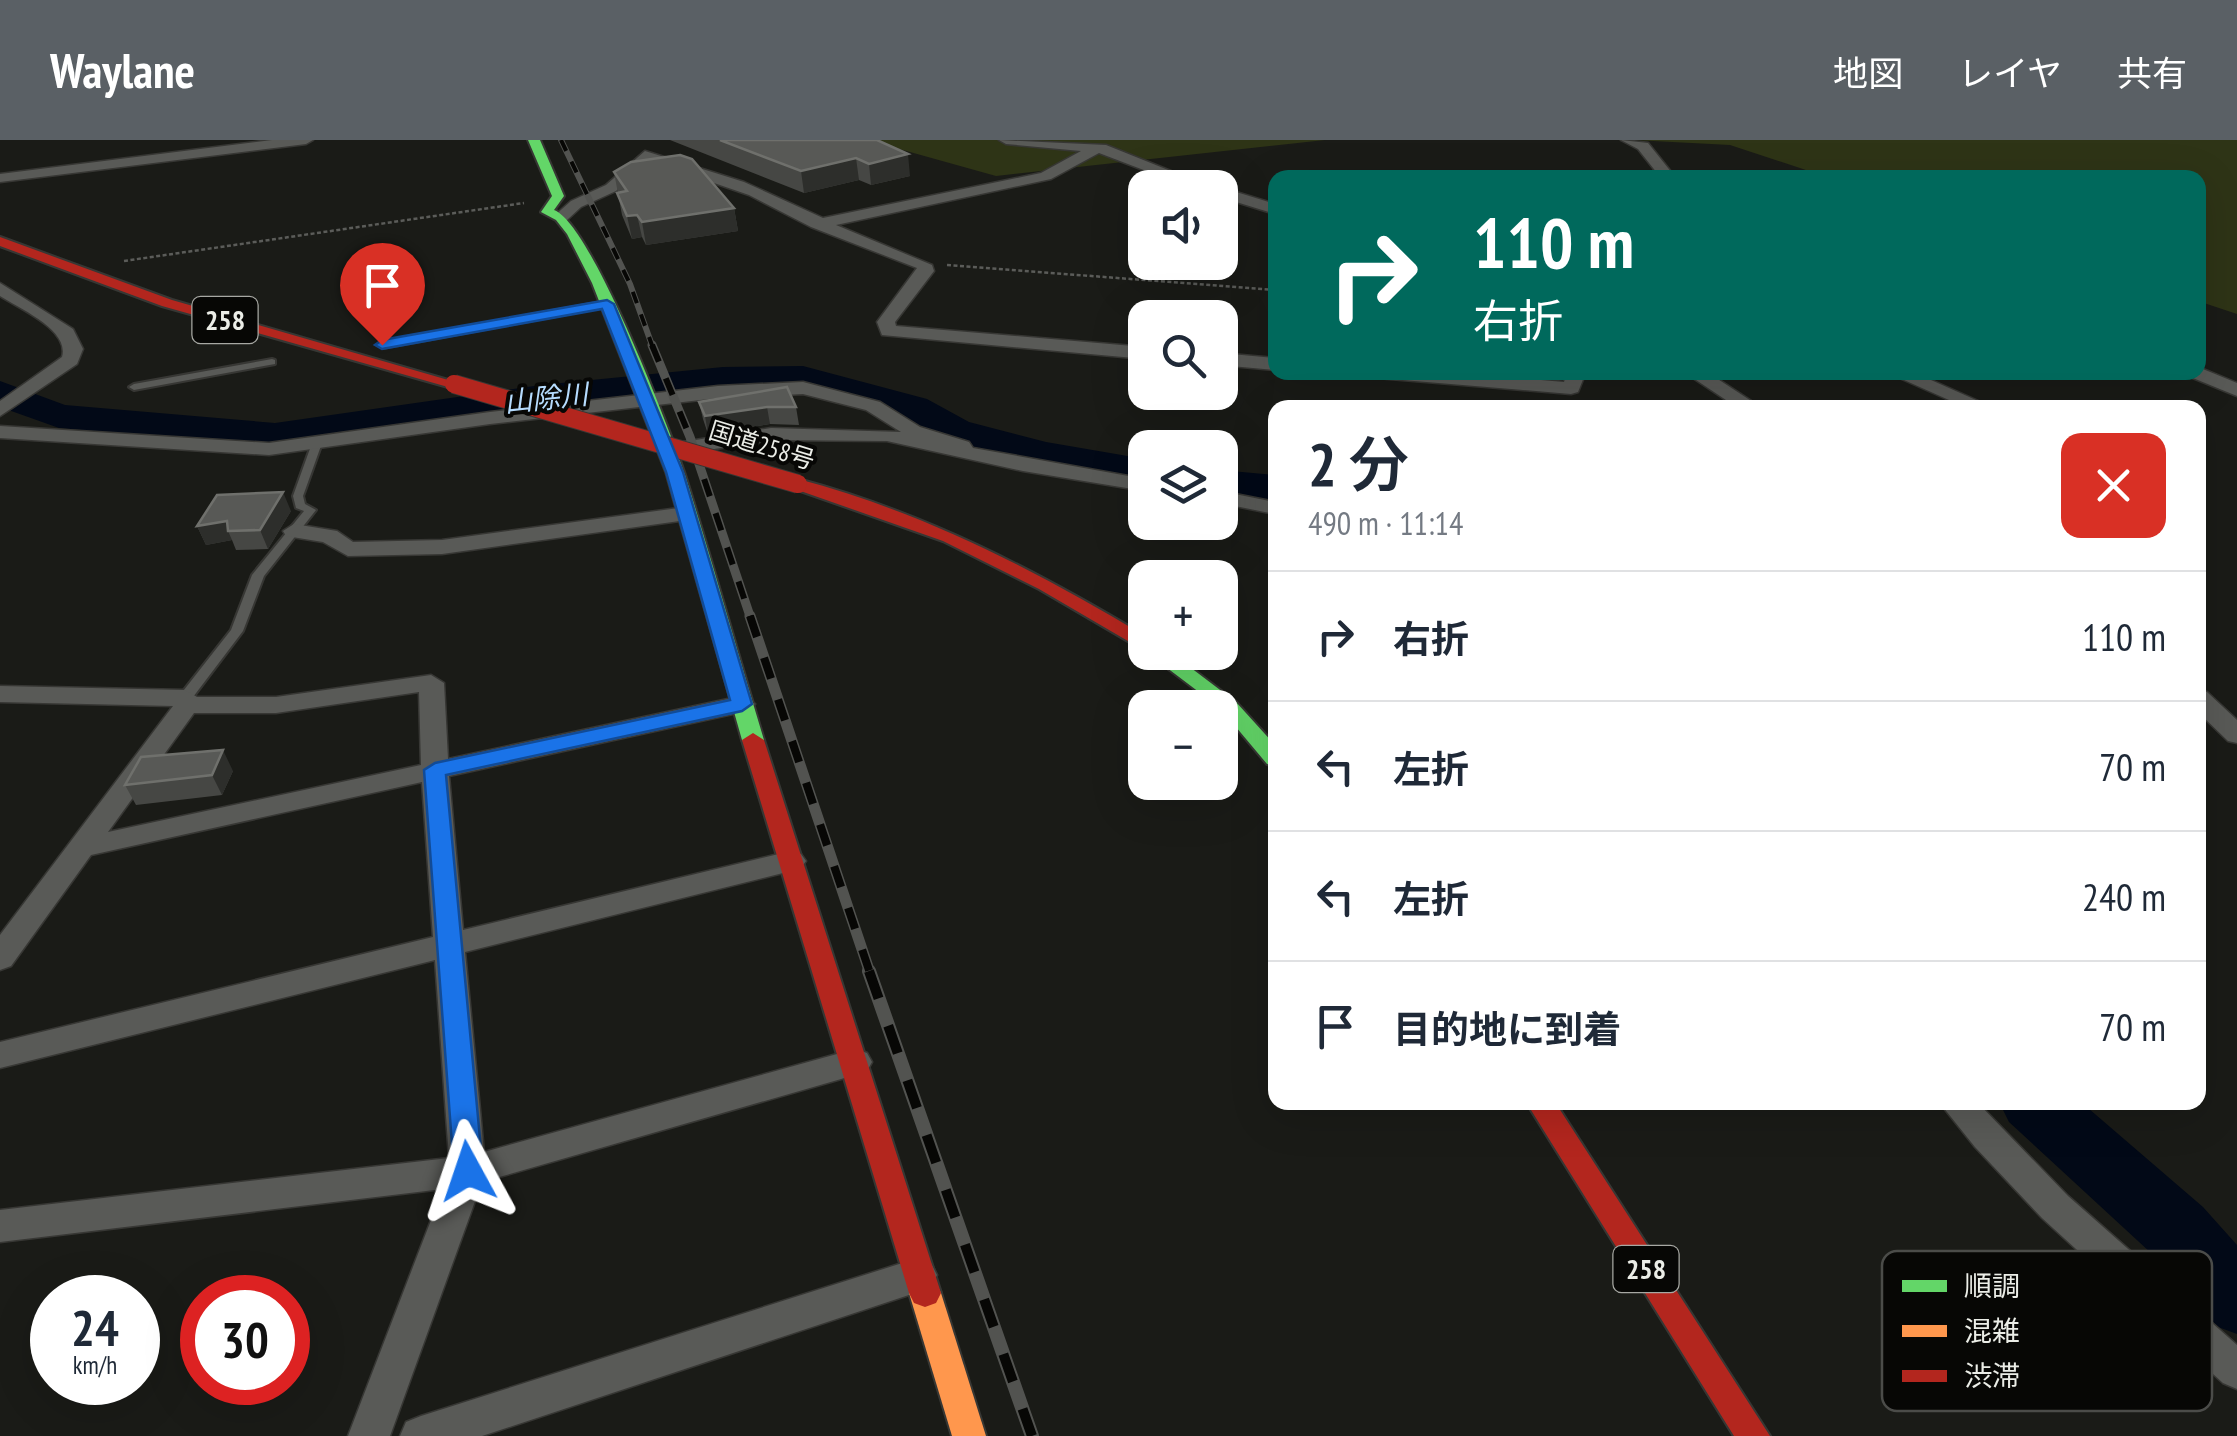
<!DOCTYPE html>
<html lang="ja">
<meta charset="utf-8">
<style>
:root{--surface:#fff;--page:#f2f2f3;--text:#1f2937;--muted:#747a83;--line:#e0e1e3;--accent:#5a6065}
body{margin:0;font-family:"PT Sans Narrow","Noto Sans JP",sans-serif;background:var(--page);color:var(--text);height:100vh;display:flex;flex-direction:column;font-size:38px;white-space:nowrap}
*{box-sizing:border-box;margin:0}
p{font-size:32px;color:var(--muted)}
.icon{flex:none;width:55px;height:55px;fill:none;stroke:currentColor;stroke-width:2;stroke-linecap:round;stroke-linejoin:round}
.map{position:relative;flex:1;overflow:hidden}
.panel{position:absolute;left:1268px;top:260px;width:938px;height:710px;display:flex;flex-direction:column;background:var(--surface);border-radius:20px;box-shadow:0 10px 40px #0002}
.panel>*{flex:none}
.top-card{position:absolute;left:1268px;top:30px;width:938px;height:210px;border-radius:20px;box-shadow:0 10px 40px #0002;background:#00695c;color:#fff;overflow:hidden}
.tools{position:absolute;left:1128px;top:30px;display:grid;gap:20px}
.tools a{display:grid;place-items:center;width:110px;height:110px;border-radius:20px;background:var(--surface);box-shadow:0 10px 40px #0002;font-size:50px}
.speed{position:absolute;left:30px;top:1135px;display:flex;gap:20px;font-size:50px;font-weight:700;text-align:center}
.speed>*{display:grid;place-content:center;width:130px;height:130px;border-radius:50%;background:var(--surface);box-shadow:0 10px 40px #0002;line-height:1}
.speed small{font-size:25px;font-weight:400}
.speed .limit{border:15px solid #d22;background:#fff;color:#111}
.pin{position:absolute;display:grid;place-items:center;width:85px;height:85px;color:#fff;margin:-102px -42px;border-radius:50% 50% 50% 0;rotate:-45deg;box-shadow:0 0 10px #0007}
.pin .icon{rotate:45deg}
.me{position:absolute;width:110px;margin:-55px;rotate:355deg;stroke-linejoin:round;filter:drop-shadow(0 0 8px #0008)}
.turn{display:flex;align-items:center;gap:35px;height:210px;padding:0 40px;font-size:45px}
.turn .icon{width:130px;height:130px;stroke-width:2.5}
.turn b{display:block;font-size:70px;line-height:85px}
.round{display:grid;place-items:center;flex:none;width:105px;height:105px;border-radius:20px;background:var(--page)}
.headline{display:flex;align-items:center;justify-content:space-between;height:170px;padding:0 40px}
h1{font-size:60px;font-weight:600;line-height:75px}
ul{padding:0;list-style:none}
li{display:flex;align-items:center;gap:30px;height:130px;padding:0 40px;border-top:2px solid var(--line)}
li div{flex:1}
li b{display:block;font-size:38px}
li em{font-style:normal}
header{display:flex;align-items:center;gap:60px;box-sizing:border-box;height:140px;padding:0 50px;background:var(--accent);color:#fff}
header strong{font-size:48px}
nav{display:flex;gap:55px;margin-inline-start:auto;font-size:35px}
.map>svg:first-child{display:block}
.green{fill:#2e3416}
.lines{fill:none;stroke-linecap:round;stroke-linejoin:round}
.river{fill:#020917;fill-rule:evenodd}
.lane-casing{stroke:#373734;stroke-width:4}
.street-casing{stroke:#373734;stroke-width:3}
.fast-casing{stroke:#373734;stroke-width:4}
.slow-casing{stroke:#373734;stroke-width:4}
.jam-casing{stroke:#373734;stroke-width:4}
.path{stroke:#5b5c59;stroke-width:2.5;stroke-dasharray:4 2.5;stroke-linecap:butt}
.lane{fill:#595a57;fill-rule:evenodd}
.street{fill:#595a57;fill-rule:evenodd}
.fast{fill:#63d668;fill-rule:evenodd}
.slow{fill:#ff974d;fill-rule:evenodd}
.jam{fill:#b3261e;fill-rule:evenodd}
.rail-far3-casing{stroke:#525350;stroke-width:6}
.rail-far2-casing{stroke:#525350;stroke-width:9}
.rail-far1-casing{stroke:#525350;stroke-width:11}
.rail-casing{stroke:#525350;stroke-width:14}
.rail-far3{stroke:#070705;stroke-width:4;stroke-dasharray:12;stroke-linecap:butt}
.rail-far2{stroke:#070705;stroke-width:6;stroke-dasharray:18;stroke-linecap:butt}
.rail-far1{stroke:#070705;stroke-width:8;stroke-dasharray:22;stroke-linecap:butt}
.rail{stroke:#070705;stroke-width:10;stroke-dasharray:29;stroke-linecap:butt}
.jam-bridge-casing{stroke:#373734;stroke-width:20;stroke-linecap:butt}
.jam-bridge{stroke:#b3261e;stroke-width:18}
.wall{fill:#464744}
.shaded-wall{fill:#2d2e2b}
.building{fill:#585956;stroke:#6f706c;stroke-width:2.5}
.route{fill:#1a73e8;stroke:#114b97;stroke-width:2.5}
.labels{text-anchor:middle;stroke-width:8;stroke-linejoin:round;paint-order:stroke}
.far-street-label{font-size:25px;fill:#ebede7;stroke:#070705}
.shield{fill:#070705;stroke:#a7a8a3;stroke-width:2.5}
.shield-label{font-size:28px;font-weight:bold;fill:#ebede7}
.far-water-label{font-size:28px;font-style:italic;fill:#b6dcfe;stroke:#070705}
.key{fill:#070705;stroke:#4b4c49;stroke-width:2.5}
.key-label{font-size:28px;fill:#ebede7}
</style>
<header>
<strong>Waylane</strong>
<nav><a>地図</a><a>レイヤ</a><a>共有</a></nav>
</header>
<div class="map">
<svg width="2237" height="1296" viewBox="0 0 2237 1296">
<rect width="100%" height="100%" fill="#1a1b17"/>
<path class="green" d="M867,0H1325L996,36Z
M1634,0H2237V174L2198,161V38L1827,37L1730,5Z"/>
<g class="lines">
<path class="river" d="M803,226L927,259L969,282L1046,302L1145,319V345L1045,326L941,300L899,275L802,248L723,249L541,269L275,307L59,288L0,267V241L65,265L275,283L541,245L723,227Z
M1220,330L1275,335V361L1220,356Z
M1999,962H2081L2203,1067L2237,1105V1194L2210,1184L2151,1113L2009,982Z"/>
<g class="lane-casing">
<path id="lane" d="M607,161L610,162V166L383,208L378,205L383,202Z
M272,219L275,220V224L134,250L129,247L134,244Z
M317,300L322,303L303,356L305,364L316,370L264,436L243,491L190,561H180L179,558L180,555L231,490L252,435L304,371L296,368L293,356L312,303Z"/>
</g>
<g class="street-casing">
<path id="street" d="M272,0H313L306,4L0,42V34Z
M999,0L1106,5L1213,48H1191L1099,13L1051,39L836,85L932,125L934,131L895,182L896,186L1145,207V219L882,195L877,182L917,128L811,87L749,55L647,20L616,51L581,67L567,80L553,77L571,61L606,45L645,11L744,42L823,78L1041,33L1081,11L1006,4Z
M1621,0L1648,3L1676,38H1661L1638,9Z
M1220,47L1275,64V74L1220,57Z
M0,143L73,189L83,209L77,224L0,276V261L62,217C70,190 20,169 0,156Z
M1220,213L1275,218V230L1220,225Z
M2198,227L2237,243V256L2188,236L2186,232H2198Z
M1369,232H1453L1564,242L1567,232H1586L1578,252L1571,254L1378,238Z
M1684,232H1707L1762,268H1738Z
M1886,232H1913L1994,268H1967Z
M803,242L880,262L920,287L969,302L973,308L1145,339V351L1023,331L887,301L771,300L683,314L673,308L683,302L771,288L901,292L866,270L803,254L718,258L490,284L269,315L0,298V286L269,303L490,272L718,246Z
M1220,351L1275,362V374L1220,363Z
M686,367L697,374L694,379L442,414L348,416L323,402L286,396L283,391L294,384L337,391L353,402L442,400Z
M431,535L444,543L448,619L742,556L755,564L742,572L449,636L463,790L791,711L801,714L806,721L801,728L791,731L465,812L484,1012L855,909L867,913L872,922L867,931L855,935L482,1042L390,1296H348L443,1049L0,1102V1070L449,1018L435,820L0,928V902L433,797L422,642L91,715L11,826L0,830V795L173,566L0,562V546L185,550L197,557H276ZM419,552L421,625L108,692L194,573H276Z
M2198,550L2207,552L2237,580V603L2228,601L2198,572Z
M1939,962H1977L2068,1056L2237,1205V1249L2223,1243L2042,1078L1975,1007Z
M918,1118L931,1123L937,1135L931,1147L918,1152L482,1296H400L406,1282L421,1276Z"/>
</g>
<g class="fast-casing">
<path id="fast" d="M528,0H540L564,56L554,70C591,83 670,290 685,335C713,423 737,512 764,600L761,605H745L742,600L666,332L592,143L567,94L556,80L541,72L552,56Z
M1146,512H1170L1236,562L1275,605V626L1267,624L1220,568Z"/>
</g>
<g class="slow-casing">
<path id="slow" d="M925,1139L936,1143L941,1153L986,1296H952L909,1153L914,1143Z"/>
</g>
<g class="jam-casing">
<path id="jam" d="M0,97L172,160L462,244L448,247L162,166L0,106Z
M798,339C923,372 1035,430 1145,496V511L1039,449L943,401L792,348V340Z
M753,593L764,600L941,1153L936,1163L925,1167L914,1163L909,1153L742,600Z
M1526,962H1555L1770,1296H1734Z"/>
</g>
<path class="path" d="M124,121L524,63
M947,125L1275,150"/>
<use href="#lane" class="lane"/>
<use href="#street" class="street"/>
<use href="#fast" class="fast"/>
<use href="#slow" class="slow"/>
<use href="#jam" class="jam"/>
<g class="rail-far3-casing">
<path id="rail-far3" d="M561,0L630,144L653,208"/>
</g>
<g class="rail-far2-casing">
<path id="rail-far2" d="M652,205L690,297L751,479"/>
</g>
<g class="rail-far1-casing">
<path id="rail-far1" d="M750,476L870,833"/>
</g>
<g class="rail-casing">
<path id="rail" d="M869,831L1032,1296"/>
</g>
<use href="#rail-far3" class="rail-far3"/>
<use href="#rail-far2" class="rail-far2"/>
<use href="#rail-far1" class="rail-far1"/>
<use href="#rail" class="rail"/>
<g class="jam-bridge-casing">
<path id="jam-bridge" d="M454,244L798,344"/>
</g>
<use href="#jam-bridge" class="jam-bridge"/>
</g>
<path class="wall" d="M670,0H877L910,36L871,45L859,40L804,53Z
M614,32L734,68L738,91L646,105L642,97L632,99L622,75Z
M699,262L796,267L799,285L770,284L708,294L703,279Z
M291,371L268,409L236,410L232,400L206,405L197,386Z
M233,631L222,655L136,665L125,645Z"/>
<path class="shaded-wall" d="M908,14L910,36L871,45L869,24Z
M856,18L859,40L804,53L801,31Z
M734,68L738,91L646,105L642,82Z
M637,75L642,97L632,99L627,76Z
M767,267L770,284L708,294L705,276Z
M283,352L291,371L268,409L260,390Z
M227,381L228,391L232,400L206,405L197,386Z
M223,610L233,631L222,655L212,635Z"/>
<path class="building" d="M720,0H877L908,14L869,24L856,18L801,31Z
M680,15L692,19L734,68L642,82L637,75L627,76L617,53L627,51L614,32L631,22Z
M787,247L796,267H767L705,276L699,262Z
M283,352L260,390L228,391L227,381L197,386L217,355Z
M223,610L212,635L125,645L141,617Z"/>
<path class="route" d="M607,160L614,164L683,332L752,564L742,571L446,635L483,1031L479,1040L468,1043L458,1040L454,1031L424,630L435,623L730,560L666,332L602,169L382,209L375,205L382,200Z"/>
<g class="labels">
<g class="far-street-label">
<text transform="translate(762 305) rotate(17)" y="9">国道258号</text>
</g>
<g class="shield">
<rect x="192.5" y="157" width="65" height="46" rx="8"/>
<rect x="1613.5" y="1106" width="65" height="46" rx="8"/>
</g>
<g class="shield-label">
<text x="225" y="190">258</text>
<text x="1646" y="1139">258</text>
</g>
<g class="far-water-label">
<text transform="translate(546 258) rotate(-6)" y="10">山除川</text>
</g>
</g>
<rect x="1882" y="1111" width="330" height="160" rx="15" class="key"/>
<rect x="1902" y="1140" width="45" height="12" fill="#63d668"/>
<rect x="1902" y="1185" width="45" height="12" fill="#ff974d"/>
<rect x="1902" y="1230" width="45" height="12" fill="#b3261e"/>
<g class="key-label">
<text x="1964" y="1156">順調</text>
<text x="1964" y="1201">混雑</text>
<text x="1964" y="1246">渋滞</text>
</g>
</svg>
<div class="tools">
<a><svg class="icon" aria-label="sound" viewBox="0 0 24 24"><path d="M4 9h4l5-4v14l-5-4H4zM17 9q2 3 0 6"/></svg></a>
<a><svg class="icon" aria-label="search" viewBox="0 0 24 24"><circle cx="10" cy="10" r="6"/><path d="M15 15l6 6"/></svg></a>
<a><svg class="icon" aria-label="layers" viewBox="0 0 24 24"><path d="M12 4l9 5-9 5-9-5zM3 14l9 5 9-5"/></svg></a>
<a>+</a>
<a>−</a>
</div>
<div class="speed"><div>24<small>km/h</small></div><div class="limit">30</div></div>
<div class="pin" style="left:382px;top:205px;background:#d93025"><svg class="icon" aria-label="arrive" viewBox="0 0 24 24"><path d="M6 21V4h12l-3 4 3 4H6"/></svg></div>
<svg class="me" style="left:468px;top:1031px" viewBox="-20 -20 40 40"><path d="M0-17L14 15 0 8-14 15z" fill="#1a73e8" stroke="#fff" stroke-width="4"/></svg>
<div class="top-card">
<div class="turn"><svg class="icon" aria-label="right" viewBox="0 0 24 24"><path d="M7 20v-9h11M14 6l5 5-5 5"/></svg><div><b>110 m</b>右折</div></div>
</div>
<section class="panel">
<div class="headline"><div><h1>2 分</h1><p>490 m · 11:14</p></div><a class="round" style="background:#d93025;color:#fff"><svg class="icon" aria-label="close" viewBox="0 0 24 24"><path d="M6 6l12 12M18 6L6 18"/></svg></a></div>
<ul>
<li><svg class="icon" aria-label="right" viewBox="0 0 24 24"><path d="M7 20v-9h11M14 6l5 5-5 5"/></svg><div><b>右折</b></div><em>110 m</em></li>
<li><svg class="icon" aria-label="left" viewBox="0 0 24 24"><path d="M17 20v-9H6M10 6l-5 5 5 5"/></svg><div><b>左折</b></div><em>70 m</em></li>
<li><svg class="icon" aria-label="left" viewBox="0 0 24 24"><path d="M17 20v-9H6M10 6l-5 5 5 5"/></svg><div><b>左折</b></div><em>240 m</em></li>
<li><svg class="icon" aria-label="arrive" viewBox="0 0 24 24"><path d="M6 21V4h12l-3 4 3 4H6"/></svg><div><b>目的地に到着</b></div><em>70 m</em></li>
</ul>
</section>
</div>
